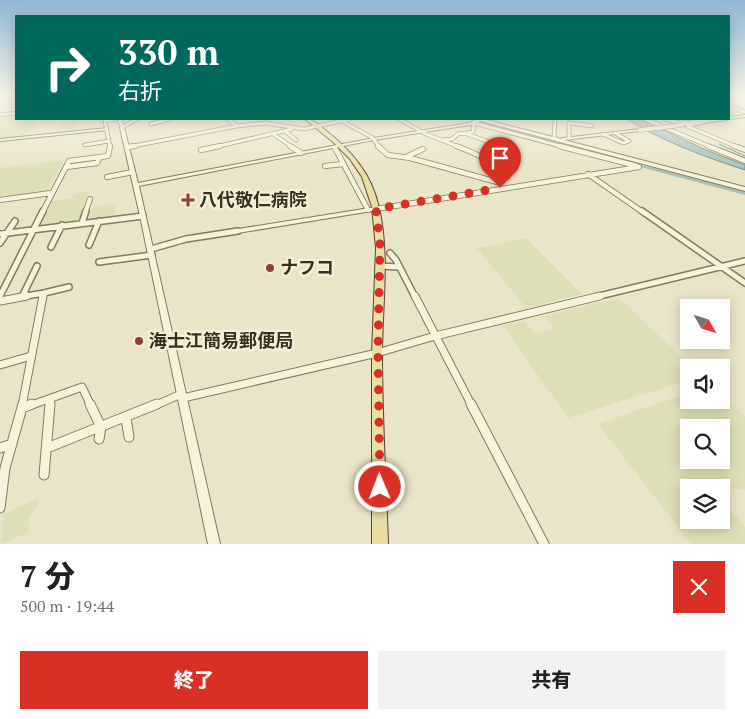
<!DOCTYPE html>
<html lang="ja">
<meta charset="utf-8">
<style>
:root{--surface:#fff;--page:#f2f2f2;--text:#202124;--muted:#757577;--accent:#d93025}
body{margin:0;font-family:"PT Serif","Noto Sans JP",serif;background:var(--page);color:var(--text);height:100vh;display:flex;flex-direction:column;font-size:19px;white-space:nowrap}
*{box-sizing:border-box;margin:0}
p{font-size:16px;color:var(--muted)}
.icon{flex:none;width:28px;height:28px;fill:none;stroke:currentColor;stroke-width:2;stroke-linecap:round;stroke-linejoin:round}
.map{position:relative;height:544px;overflow:hidden}
.side{display:flex;flex-direction:column;background:var(--surface);flex:1}
.side>*{flex:none}
.hud{position:absolute;left:15px;top:15px;width:715px;height:105px;border-radius:0px;box-shadow:0 2px 12px #0003;background:#00695c;color:#fff;overflow:hidden}
.needle{width:32px;rotate:129deg}
.controls{position:absolute;left:680px;top:299px;display:grid;gap:10px}
.controls a{display:grid;place-items:center;width:50px;height:50px;border-radius:0px;background:var(--surface);box-shadow:0 2px 12px #0003;font-size:25px}
.pin{position:absolute;display:grid;place-items:center;width:42px;height:42px;color:#fff;margin:-51px -21px;border-radius:50% 50% 50% 0;rotate:-45deg;box-shadow:0 0 5px #0007}
.pin .icon{rotate:45deg}
.me{position:absolute;width:55px;margin:-28px;rotate:359deg;stroke-linejoin:round;filter:drop-shadow(0 0 4px #0008)}
.turn{display:flex;align-items:center;gap:18px;height:105px;padding:0 20px;font-size:22px}
.turn .icon{width:65px;height:65px;stroke-width:2.5}
.turn b{display:block;font-size:35px;line-height:42px}
.round{display:grid;place-items:center;flex:none;width:52px;height:52px;border-radius:0px;background:var(--page)}
.overview{display:flex;align-items:center;justify-content:space-between;height:85px;padding:0 20px}
h1{font-size:30px;font-weight:800;line-height:38px}
.button{display:flex;gap:10px;margin-top:auto;padding:10px 20px}
.button a{flex:1;height:58px;border-radius:0px;background:var(--accent);color:#fff;font-size:20px;font-weight:800;line-height:58px;text-align:center}
.button a+a{background:var(--page);color:var(--text)}
.map>svg:first-child{display:block}
.farmland{fill:#dfdfb7;fill-rule:evenodd}
.water{fill:#a9bfbc;stroke:#708d8a}
.lines{fill:none;stroke-linecap:round;stroke-linejoin:round}
.stream{stroke:#708d8a;stroke-width:1}
.canal{fill:#a9bfbc;fill-rule:evenodd}
.minor-far4-casing{stroke:#85795f;stroke-width:4.5}
.minor-far3-casing{stroke:#85795f;stroke-width:6}
.minor-far2-casing{stroke:#85795f;stroke-width:8}
.minor-far1-casing{stroke:#85795f;stroke-width:9}
.minor-casing{stroke:#85795f;stroke-width:11}
.tertiary-casing{stroke:#85795f;stroke-width:2}
.primary-casing{stroke:#534733;stroke-width:2}
.minor-far4{stroke:#f6f2db;stroke-width:3}
.minor-far3{stroke:#f6f2db;stroke-width:4.5}
.minor-far2{stroke:#f6f2db;stroke-width:5}
.minor-far1{stroke:#f6f2db;stroke-width:7}
.minor{stroke:#f6f2db;stroke-width:9}
.tertiary{fill:#f6f2db;fill-rule:evenodd}
.primary{fill:#e9dea5;fill-rule:evenodd}
.tertiary-bridge-casing{stroke:#85795f;stroke-width:5;stroke-linecap:butt}
.tertiary-bridge{stroke:#f6f2db;stroke-width:4}
.route{stroke:#d93025;stroke-width:9;stroke-dasharray:0 16.2}
.poi-dot{fill:#8e4235;stroke:#f3efd7;stroke-width:2}
.labels{text-anchor:middle;stroke-width:5;stroke-linejoin:round;paint-order:stroke}
.poi-label{font-size:18px;font-weight:bold;fill:#372f21;stroke:#f3efd7;text-anchor:start}
</style>
<div class="map">
<svg width="745" height="544" viewBox="0 0 745 544">
<rect width="100%" height="100%" fill="#eae5c9"/>
<path class="farmland" d="M0,95H16L15,108L0,110Z
M16,117V119H37L32,125H36L25,137L0,139V119Z
M64,119H77L75,131L55,133Z
M64,160L46,193L0,199V168Z
M89,191L79,221L45,226L41,224L51,201L72,198L74,194Z
M116,203L115,217L90,220L93,207Z
M526,238L582,294L526,308L477,248Z
M619,298L692,367L689,368V380L568,418L503,326L524,321L535,334L554,329L544,316Z
M689,393V400H721V394L745,416V490L726,488L723,501L745,527V544H691L598,424ZM689,428H721V460H689ZM689,488H721V520H689Z
M39,498L38,505L29,517L28,533L1,544L4,514Z"/>
<path class="water" d="M626,119H640L706,150L745,165V170C705,157 662,141 626,119Z"/>
<g class="lines">
<path class="stream" d="M719,144L745,156
M721,148L745,158"/>
<path class="canal" d="M467,119H473L620,159L616,160Z
M629,162L745,191V195L629,164Z"/>
<g class="minor-far4-casing">
<path id="minor-far4" d="M729,106L745,112
M0,115L16,113
M228,119L237,126
M399,119L426,134L459,147
M555,119L554,137L558,140
M645,119L711,147
M665,119L679,123L707,121L687,126L737,147
M342,121L373,138L379,147
M151,124L170,119
M123,127L137,119
M285,131L296,140
M273,134L292,147
M467,134L503,147
M603,134L623,143L629,141L615,133
M569,138V123L592,126
M442,140L452,139L458,134L473,132L474,123L564,147
M85,145L109,141
M110,147L105,121L116,119
M128,147L237,126L265,123L304,129L350,119
M215,147L292,129"/>
</g>
<g class="minor-far3-casing">
<path id="minor-far3" d="M290,146L301,153
M378,146L388,155L410,158L497,182L507,177C492,161 476,153 456,146
M499,146L506,148
M559,146L637,166
M708,146L745,161
M734,146L745,150
M127,147L135,146
M335,148L368,210
M201,150L220,146
M408,156L423,149
M325,166L343,164
M66,167L97,163L100,157
M588,174L644,213
M107,177L133,172
M0,200L51,193
M376,209L639,167
M42,213L69,161L108,156L110,146
M85,213L90,199"/>
</g>
<g class="minor-far2-casing">
<path id="minor-far2" d="M642,211L745,283
M82,223L86,211
M0,234L143,216
M0,243L15,221
M89,245L99,221
M51,247L62,225
M151,249L186,239L238,231
M390,253L396,260L415,297
M99,262L152,255
M379,266L399,267
M44,293L69,287
M0,296L43,211
M20,297L44,293L43,297
M22,297L37,266
M595,297L745,261"/>
</g>
<g class="minor-far1-casing">
<path id="minor-far1" d="M415,296L472,406
M0,301L27,296
M0,365L31,356
M183,398L377,353L435,336L600,296
M22,406L43,296
M29,406L82,387L91,406
M50,406L51,398
M154,406L181,394"/>
</g>
<g class="minor-casing">
<path id="minor" d="M90,404L101,427L99,439
M471,404L544,544
M22,408L32,404
M126,418L129,437
M0,448L12,444
M47,448L157,404
M44,475L50,404
M0,508L5,468L23,404"/>
</g>
<g class="tertiary-casing">
<path id="tertiary" d="M745,115V117L728,119L726,120L681,126L679,125L681,124L719,119H729V117Z
M118,119H122L138,183L374,138L469,123L477,119H483L561,139L563,138L641,129V131H640L564,140L745,187V191L481,121L470,125L374,140L139,186L220,544H208L140,216Z
M107,128H108V130L0,141V139Z
M376,207L378,208V210L238,233L235,231L238,229Z"/>
</g>
<g class="primary-casing">
<path id="primary" d="M305,119C312,119 318,124 324,129C351,150 372,174 379,208C390,256 382,306 382,355C382,418 386,481 388,544H372V354L376,248L372,207L362,177L350,159L333,142Z"/>
</g>
<use href="#minor-far4" class="minor-far4"/>
<use href="#minor-far3" class="minor-far3"/>
<use href="#minor-far2" class="minor-far2"/>
<use href="#minor-far1" class="minor-far1"/>
<use href="#minor" class="minor"/>
<use href="#tertiary" class="tertiary"/>
<use href="#primary" class="primary"/>
<g class="tertiary-bridge-casing">
<path id="tertiary-bridge" d="M640,130L681,125"/>
</g>
<use href="#tertiary-bridge" class="tertiary-bridge"/>
</g>
<linearGradient id="sky" x2="0" y2="1"><stop stop-color="#8fb8d6"/><stop offset="0.56" stop-color="#f6f3e7"/><stop offset="1" stop-color="#f6f3e7" stop-opacity="0"/></linearGradient>
<rect width="745" height="171" fill="url(#sky)"/>
<g class="lines">
<path class="route" d="M380,487L378,353L380,243L376,209L500,188"/>
</g>
<g class="poi-dot">
<path d="M185.5 192.5h5v5h5v5h-5v5h-5v-5h-5v-5h5z"/>
<circle cx="270" cy="268" r="5"/>
<circle cx="139" cy="341" r="5"/>
</g>
<g class="labels">
<g class="poi-label">
<text x="199" y="206">八代敬仁病院</text>
<text x="280" y="274">ナフコ</text>
<text x="149" y="347">海士江簡易郵便局</text>
</g>
</g>
</svg>
<div class="controls">
<a><svg class="needle" viewBox="-14 -14 28 28"><path d="M0-13l5 13h-10z" fill="#e53935"/><path d="M0 13l5-13h-10z" fill="#757577"/></svg></a>
<a><svg class="icon" aria-label="sound" viewBox="0 0 24 24"><path d="M4 9h4l5-4v14l-5-4H4zM17 9q2 3 0 6"/></svg></a>
<a><svg class="icon" aria-label="search" viewBox="0 0 24 24"><circle cx="10" cy="10" r="6"/><path d="M15 15l6 6"/></svg></a>
<a><svg class="icon" aria-label="layers" viewBox="0 0 24 24"><path d="M12 4l9 5-9 5-9-5zM3 14l9 5 9-5"/></svg></a>
</div>
<div class="pin" style="left:500px;top:188px;background:#d93025"><svg class="icon" aria-label="arrive" viewBox="0 0 24 24"><path d="M6 21V4h12l-3 4 3 4H6"/></svg></div>
<svg class="me" style="left:380px;top:487px" viewBox="-20 -20 40 40"><circle r="17" fill="#d93025" stroke="#fff" stroke-width="3"/><path d="M0-11L8 9 0 5-8 9z" fill="#fff"/></svg>
<div class="hud">
<div class="turn"><svg class="icon" aria-label="right" viewBox="0 0 24 24"><path d="M7 20v-9h11M14 6l5 5-5 5"/></svg><div><b>330 m</b>右折</div></div>
</div>
</div>
<section class="side">
<div class="overview"><div><h1>7 分</h1><p>500 m · 19:44</p></div><a class="round" style="background:#d93025;color:#fff"><svg class="icon" aria-label="close" viewBox="0 0 24 24"><path d="M6 6l12 12M18 6L6 18"/></svg></a></div>
<div class="button"><a>終了</a><a>共有</a></div>
</section>
